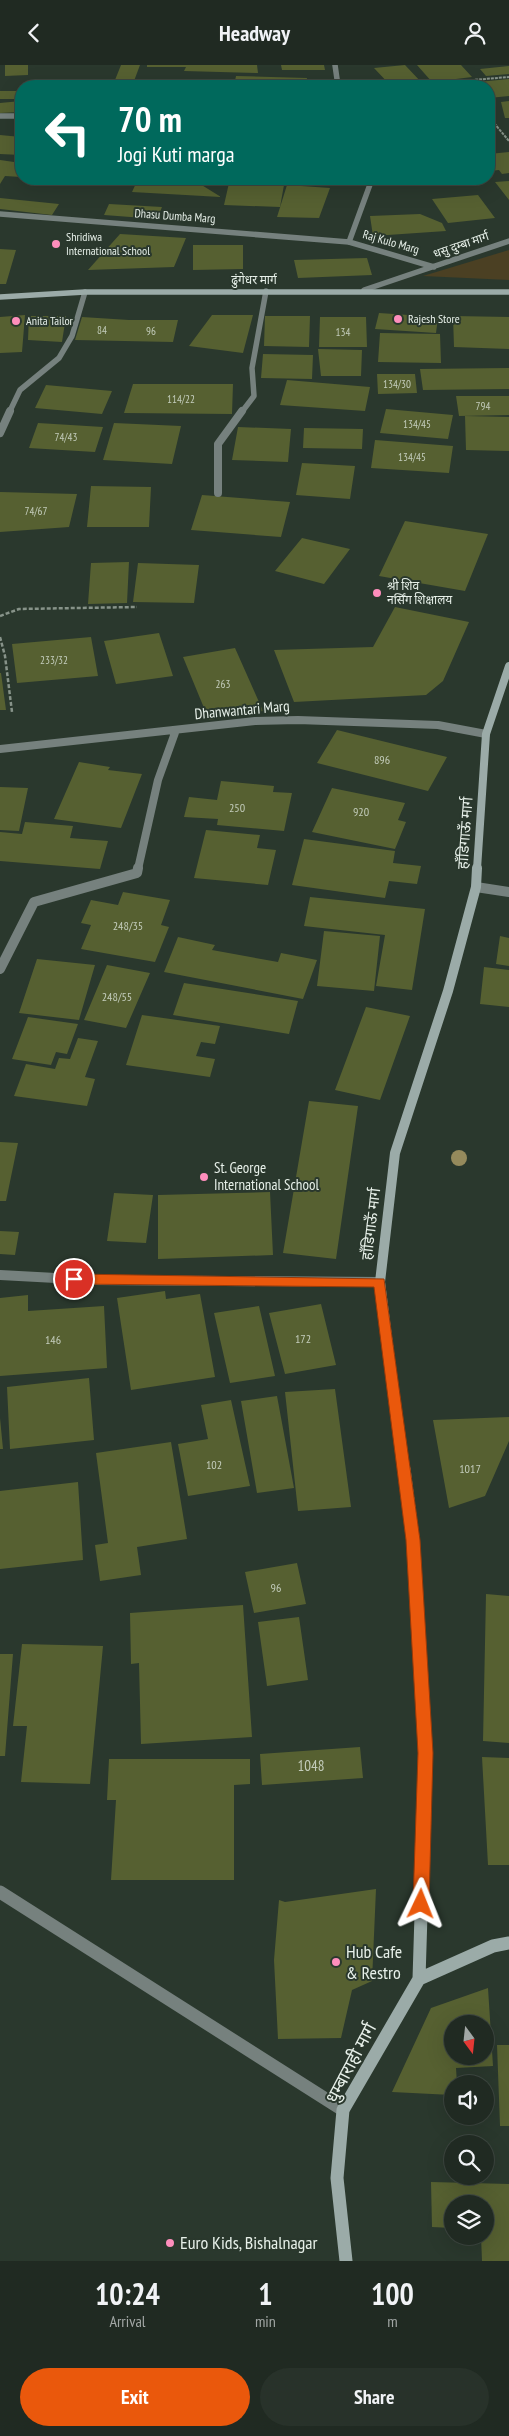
<!DOCTYPE html>
<meta charset="utf-8">
<style>
:root{--surface:#202a22;--page:#28322a;--text:#f1f3f6;--muted:#a2a7a5;--line:#3d4640;--accent:#ea580c}
body{margin:0;font-family:"PT Sans Narrow","Noto Sans Devanagari",sans-serif;background:var(--page);color:var(--text);height:100vh;display:flex;flex-direction:column;font-size:19px;white-space:nowrap}
*{box-sizing:border-box;margin:0}
p{font-size:16px;color:var(--muted)}
.icon{flex:none;width:28px;height:28px;fill:none;stroke:currentColor;stroke-width:2;stroke-linecap:round;stroke-linejoin:round}
.map{position:relative;height:2196px;overflow:hidden}
.details{display:flex;flex-direction:column;background:var(--surface);flex:1}
.details>*{flex:none}
.banner{position:absolute;left:15px;top:15px;width:480px;height:105px;border-radius:20px;box-shadow:0 5px 20px #0002,0 0 0 1px var(--line);background:#00695c;color:#fff;overflow:hidden}
.needle{width:32px;rotate:165deg}
.buttons{position:absolute;left:444px;top:1950px;display:grid;gap:10px}
.buttons a{display:grid;place-items:center;width:50px;height:50px;border-radius:50%;background:var(--surface);box-shadow:0 5px 20px #0002,0 0 0 1px var(--line);font-size:25px}
.pin{position:absolute;display:grid;place-items:center;width:42px;height:42px;color:#fff;margin:-21px;border:2px solid #fff;border-radius:50%;box-shadow:0 1px 5px #0007}
.me{position:absolute;width:55px;margin:-28px;rotate:2deg;stroke-linejoin:round;filter:drop-shadow(0 0 4px #0008)}
.turn{display:flex;align-items:center;gap:18px;height:105px;padding:0 20px;font-size:22px}
.turn .icon{width:65px;height:65px;stroke-width:2.5}
.turn b{display:block;font-size:35px;line-height:42px}
.eta{display:flex;justify-content:space-evenly;align-items:center;height:85px;text-align:center}
.eta b{font-size:30px;font-weight:600;line-height:35px}
.cta{display:flex;gap:10px;margin-top:auto;padding:10px 20px}
.cta a{flex:1;height:58px;border-radius:30px;background:var(--accent);color:#fff;font-size:20px;font-weight:600;line-height:58px;text-align:center}
.cta a+a{background:var(--page);color:var(--text)}
header{display:flex;justify-content:space-between;align-items:center;height:65px;padding:0 20px;background:var(--surface);font-size:22px;font-weight:600}
.map>svg:first-child{display:block}
.green{fill:#4b4023}
.building{fill:#566031;fill-rule:evenodd}
.lines{fill:none;stroke-linecap:round;stroke-linejoin:round}
.path-far1{stroke:#879389;stroke-width:2;stroke-dasharray:3 1;stroke-linecap:butt}
.path{stroke:#879389;stroke-width:2.5;stroke-dasharray:4 2;stroke-linecap:butt}
.lane-far1{stroke:#76817e;stroke-width:5.5}
.lane{stroke:#76817e;stroke-width:13}
.street-far2{stroke:#76817e;stroke-width:5.5}
.street-far1{stroke:#76817e;stroke-width:8}
.street{stroke:#76817e;stroke-width:10}
.secondary-far3{stroke:#9baba8;stroke-width:5.5}
.secondary-far2{stroke:#9baba8;stroke-width:8}
.secondary-far1{stroke:#9baba8;stroke-width:10}
.secondary{stroke:#9baba8;stroke-width:13}
.tree{fill:#958a5c}
.route{fill:#ea580c;stroke:#983908}
.poi-dot{fill:#fe8ebc;stroke:#2a382d;stroke-width:2}
.labels{text-anchor:middle;stroke-width:4;stroke-linejoin:round;paint-order:stroke}
.far-number-label{font-size:11px;fill:#c3ccbb}
.far-street-label{font-size:12px;fill:#e7f0e9;stroke:#2a382d}
.far-poi-label{font-size:12px;fill:#e7f0e9;stroke:#2a382d;text-anchor:start}
.number-label{font-size:12px;fill:#c3ccbb}
.street-label{font-size:15px;fill:#e7f0e9;stroke:#2a382d}
.poi-label{font-size:15px;fill:#e7f0e9;stroke:#2a382d;text-anchor:start}
.near-number-label{font-size:15px;fill:#c3ccbb}
.near-poi-label{font-size:18px;fill:#e7f0e9;stroke:#2a382d;text-anchor:start}
.near-street-label{font-size:18px;fill:#e7f0e9;stroke:#2a382d}
</style>
<header><svg class="icon" aria-label="back" viewBox="0 0 24 24"><path d="M15 5l-7 7 7 7"/></svg>Headway<svg class="icon" aria-label="person" viewBox="0 0 24 24"><circle cx="12" cy="8" r="4"/><path d="M4 21q1-7 8-7t8 7"/></svg></header>
<div class="map">
<svg width="509" height="2196" viewBox="0 0 509 2196">
<rect width="100%" height="100%" fill="#2a382d"/>
<path class="green" d="M509,185V215L423,211Z"/>
<path class="building" d="M5,0H28V10L5,11Z
M121,0H140L134,16L115,15Z
M147,0H186V2V0H257L258,8L184,6L186,2H147Z
M281,0H324L325,5H282Z
M405,0L422,18L391,21L374,3Z
M417,0H461L472,12L432,17Z
M509,1V9L486,11L480,4Z
M236,11L307,13L306,21H234Z
M509,14V31L489,33V21H481L478,17Z
M0,26H21V34H0Z
M21,36V47L0,48V38Z
M509,36V53H505L501,37Z
M0,70L21,72V90L0,89Z
M509,87V108L502,109L499,105L489,106V89Z
M0,95L21,98V112L5,111L0,119Z
M138,114H192L221,132L132,127Z
M509,116V135L495,117Z
M229,118L284,120L280,142L224,140Z
M287,120L330,123L319,153L277,152Z
M478,130L495,153L448,158L432,134Z
M0,133L59,139L52,150L0,144Z
M109,139L162,142L157,154L104,150Z
M420,149L442,158L446,166L373,171L370,151Z
M120,169L186,173L174,202L88,205Z
M193,180H243V204L193,205Z
M0,184L16,185L6,219H0Z
M367,193L372,210L298,213L294,195Z
M379,248L438,252L436,268L375,264Z
M25,250L22,287L0,288V252Z
M212,250H253L243,288L189,281Z
M29,251H66L62,277L28,275Z
M265,251H310L309,282L264,281Z
M453,251L509,252V284L454,282Z
M82,252L129,255H178L173,277L75,275Z
M320,252H366L367,282H319Z
M380,268L440,269L441,298L378,297Z
M318,284L362,285L361,311H321Z
M263,289L313,290L312,314L261,313Z
M509,303V324L423,325L420,304Z
M377,309H415L417,328L378,329Z
M287,315L370,322L365,346L280,340Z
M133,319H233L232,349L124,348Z
M46,320L112,326L102,349L35,343Z
M456,331H509V350L459,351Z
M386,344L453,350L448,374L380,368Z
M465,351L509,352V386L466,385Z
M38,358L103,362L95,387L29,383Z
M114,358L181,361L172,399L103,395Z
M238,362L291,364L288,397L232,395Z
M304,363L363,364L362,384L303,383Z
M375,375L453,381L449,408L371,403Z
M302,398L355,401L350,434L296,430Z
M91,421L151,422L149,462H87Z
M0,427L77,429L69,462L0,467Z
M202,430L290,437L281,472L191,465Z
M405,456L488,469L465,526L379,511Z
M302,473L350,484L324,519L275,506Z
M129,497L127,538L88,539L91,498Z
M138,498L199,500L194,538L133,537Z
M395,542L469,557L443,616L426,630L294,637L274,585L373,582Z
M159,568L173,611L116,619L104,576Z
M91,572L98,611L17,618L12,579Z
M235,583L263,646L209,655L183,592Z
M0,608H1L6,645H0Z
M337,665L447,692L428,726L317,698Z
M79,697L110,702L108,705L142,709L121,763L54,754Z
M221,716L274,721L273,727L292,728L284,766L217,760L218,754L184,752L189,732L217,735Z
M0,722L28,723L19,766L0,765Z
M332,723L405,738L398,755L406,757L395,784L312,767Z
M25,757L73,761L70,773L108,776L100,804L0,796V767L22,769Z
M206,765L260,770L257,783L276,785L268,820L194,813Z
M304,774L395,786L393,798L421,801L417,819L389,816L385,833L292,820Z
M123,827L170,835L161,860L169,862L155,897L81,884L91,860L81,858L91,835L118,840Z
M310,832L425,844L412,925L376,921L385,870L304,861Z
M324,866L380,871L374,926L317,921Z
M500,871L509,873V901L496,899Z
M178,872L215,880L212,885L278,897L281,888L317,895L303,934L164,907Z
M37,894L95,900L79,955L19,948Z
M107,900L150,908L126,963L84,955Z
M484,902L509,905V942L480,939Z
M184,918L298,936L289,969L173,950Z
M366,942L410,951L380,1035L335,1025Z
M142,950L220,961L215,979L201,977L196,991L215,994L210,1012L126,1000Z
M28,952L78,959L67,989L56,987L51,1000L12,994Z
M78,973L98,976L85,1012L95,1014L87,1041L14,1031L26,999L55,1004L59,993L70,994Z
M309,1036L358,1041L336,1194L283,1188Z
M0,1077L18,1078L6,1136H0Z
M270,1127L273,1190L158,1194V1130Z
M114,1128L153,1130L146,1178L107,1176Z
M0,1166L19,1167L15,1190L0,1189Z
M165,1226L166,1234L200,1229L215,1312L131,1325L117,1233Z
M28,1230V1246L104,1241L107,1303L0,1311V1233Z
M321,1239L336,1300L285,1309L269,1248Z
M259,1241L275,1311L230,1318L214,1248Z
M89,1313L94,1375L10,1384L7,1322Z
M335,1324L351,1442L298,1446L285,1327Z
M277,1331L294,1423L257,1428L241,1336Z
M231,1335L250,1421L188,1431L178,1379L208,1374L201,1340Z
M509,1352V1376L485,1431L449,1443L433,1355Z
M0,1353L3,1384H0Z
M171,1377L187,1474L137,1482L141,1510L100,1516L95,1480L108,1478L96,1388Z
M78,1417L83,1495L0,1504V1426Z
M297,1498L306,1539L254,1548L245,1507Z
M486,1529L509,1531V1678L483,1676Z
M243,1540L252,1672L141,1679L139,1598L131,1599L130,1548Z
M299,1552L308,1615L267,1621L258,1557Z
M22,1579L103,1581L90,1719L21,1717L27,1661H13Z
M0,1589H13L5,1691H0Z
M360,1682L363,1713L262,1720L260,1689Z
M482,1692L509,1693V1800H488Z
M109,1694H250V1719L234,1720V1815H111L116,1735H107Z
M376,1824L372,1916L352,1925L341,1973L278,1974L274,1895L279,1835L285,1837Z
M488,1923L493,2001L456,2003L457,2019H452V2030L392,2027L431,1943ZM452,1959H485V1991H452Z
M497,1980H509V2061H500Z
M431,2117L509,2119V2196H482L481,2171H485V2139H452V2163L432,2162Z"/>
<g class="lines">
<path class="path-far1" d="M474,21L473,15L509,12
M489,52L509,76"/>
<path class="path" d="M0,551L19,544L137,542
M0,572L5,591L12,647"/>
<path class="lane-far1" d="M0,51H21
M0,149L349,177"/>
<path class="lane" d="M0,1827L343,2045"/>
<path class="street-far2" d="M335,0L338,21
M372,114L349,177L434,202
M364,225L509,176
M9,348L20,325L59,293L72,271L85,227
M241,348L254,331L252,303L266,226"/>
<path class="street-far1" d="M0,368L10,346
M218,428V379L242,346
M0,684L255,656L298,655L438,660L486,669
M138,804L158,715L176,665"/>
<path class="street" d="M476,822L509,827
M0,904L34,837L137,808L138,803
M0,1210L93,1215L380,1217"/>
<path class="secondary-far3" d="M0,232L85,227H509"/>
<path class="secondary-far2" d="M477,804L486,669L509,601"/>
<path class="secondary-far1" d="M404,1406L380,1217L395,1088L448,926L476,822L477,803"/>
<path class="secondary" d="M419,1914L493,1881L509,1878
M346,2196L337,2113L343,2045L419,1914L426,1689L413,1475L404,1404"/>
</g>
<circle class="tree" cx="459" cy="1093" r="8"/>
<path class="route" d="M74,1209L384,1214L420,1475L433,1688L429,1839L426,1844L421,1846L416,1844L413,1839L418,1688L406,1475L374,1222L74,1219L69,1214Z"/>
<g class="poi-dot">
<circle cx="56" cy="179" r="5"/>
<circle cx="398" cy="254" r="5"/>
<circle cx="16" cy="256" r="5"/>
<circle cx="377" cy="528" r="5"/>
<circle cx="204" cy="1112" r="5"/>
<circle cx="336" cy="1897" r="5"/>
<circle cx="170" cy="2178" r="5"/>
</g>
<g class="labels">
<g class="far-number-label">
<text x="102" y="269">84</text>
<text x="151" y="270">96</text>
<text x="343" y="271">134</text>
<text x="397" y="323">134/30</text>
<text x="181" y="338">114/22</text>
<text x="483" y="345">794</text>
<text x="417" y="363">134/45</text>
<text x="66" y="376">74/43</text>
<text x="412" y="396">134/45</text>
<text x="36" y="450">74/67</text>
<text x="54" y="599">233/32</text>
<text x="223" y="623">263</text>
</g>
<g class="far-street-label">
<text transform="translate(175 151) rotate(4)" y="4">Dhasu Dumba Marg</text>
<text transform="translate(391 177) rotate(16)" y="4">Raj Kulo Marg</text>
<text transform="translate(461 180) rotate(-19)" y="4">धसु दुम्बा मार्ग</text>
<text x="254" y="219">ढुंगेधर मार्ग</text>
</g>
<g class="far-poi-label">
<text x="66" y="176">Shridiwa<tspan x="66" dy="14">International School</tspan></text>
<text x="408" y="258">Rajesh Store</text>
<text x="26" y="260">Anita Tailor</text>
<text x="387" y="525">श्री शिव<tspan x="387" dy="14">नर्सिंग शिक्षालय</tspan></text>
</g>
<g class="number-label">
<text x="382" y="699">896</text>
<text x="237" y="747">250</text>
<text x="361" y="751">920</text>
<text x="128" y="865">248/35</text>
<text x="117" y="936">248/55</text>
<text x="303" y="1278">172</text>
<text x="53" y="1279">146</text>
<text x="214" y="1404">102</text>
<text x="470" y="1408">1017</text>
<text x="276" y="1527">96</text>
</g>
<g class="street-label">
<text transform="translate(242 645) rotate(-5)" y="5">Dhanwantari Marg</text>
<text transform="translate(465 768) rotate(-86)" y="5">हाँडिगाऊँ मार्ग</text>
<text transform="translate(371 1159) rotate(-83)" y="5">हाँडिगाऊँ मार्ग</text>
</g>
<g class="poi-label">
<text x="214" y="1108">St. George<tspan x="214" dy="17">International School</tspan></text>
</g>
<g class="near-number-label">
<text x="311" y="1706">1048</text>
</g>
<g class="near-poi-label">
<text x="346" y="1893">Hub Cafe<tspan x="346" dy="21">&amp; Restro</tspan></text>
<text x="180" y="2184">Euro Kids, Bishalnagar</text>
</g>
<g class="near-street-label">
<text transform="translate(351 1998) rotate(-62)" y="6">धुम्बाराही मार्ग</text>
</g>
</g>
</svg>
<div class="buttons">
<a><svg class="needle" viewBox="-14 -14 28 28"><path d="M0-13l5 13h-10z" fill="#e53935"/><path d="M0 13l5-13h-10z" fill="#a2a7a5"/></svg></a>
<a><svg class="icon" aria-label="sound" viewBox="0 0 24 24"><path d="M4 9h4l5-4v14l-5-4H4zM17 9q2 3 0 6"/></svg></a>
<a><svg class="icon" aria-label="search" viewBox="0 0 24 24"><circle cx="10" cy="10" r="6"/><path d="M15 15l6 6"/></svg></a>
<a><svg class="icon" aria-label="layers" viewBox="0 0 24 24"><path d="M12 4l9 5-9 5-9-5zM3 14l9 5 9-5"/></svg></a>
</div>
<div class="pin" style="left:74px;top:1214px;background:#d93025"><svg class="icon" aria-label="arrive" viewBox="0 0 24 24"><path d="M6 21V4h12l-3 4 3 4H6"/></svg></div>
<svg class="me" style="left:421px;top:1839px" viewBox="-20 -20 40 40"><path d="M0-17L14 15 0 8-14 15z" fill="#ea580c" stroke="#fff" stroke-width="4"/></svg>
<div class="banner">
<div class="turn"><svg class="icon" aria-label="left" viewBox="0 0 24 24"><path d="M17 20v-9H6M10 6l-5 5 5 5"/></svg><div><b>70 m</b>Jogi Kuti marga</div></div>
</div>
</div>
<section class="details">
<div class="eta">
<div><b>10:24</b><p>Arrival</p></div>
<div><b>1</b><p>min</p></div>
<div><b>100</b><p>m</p></div>
</div>
<div class="cta"><a>Exit</a><a>Share</a></div>
</section>
